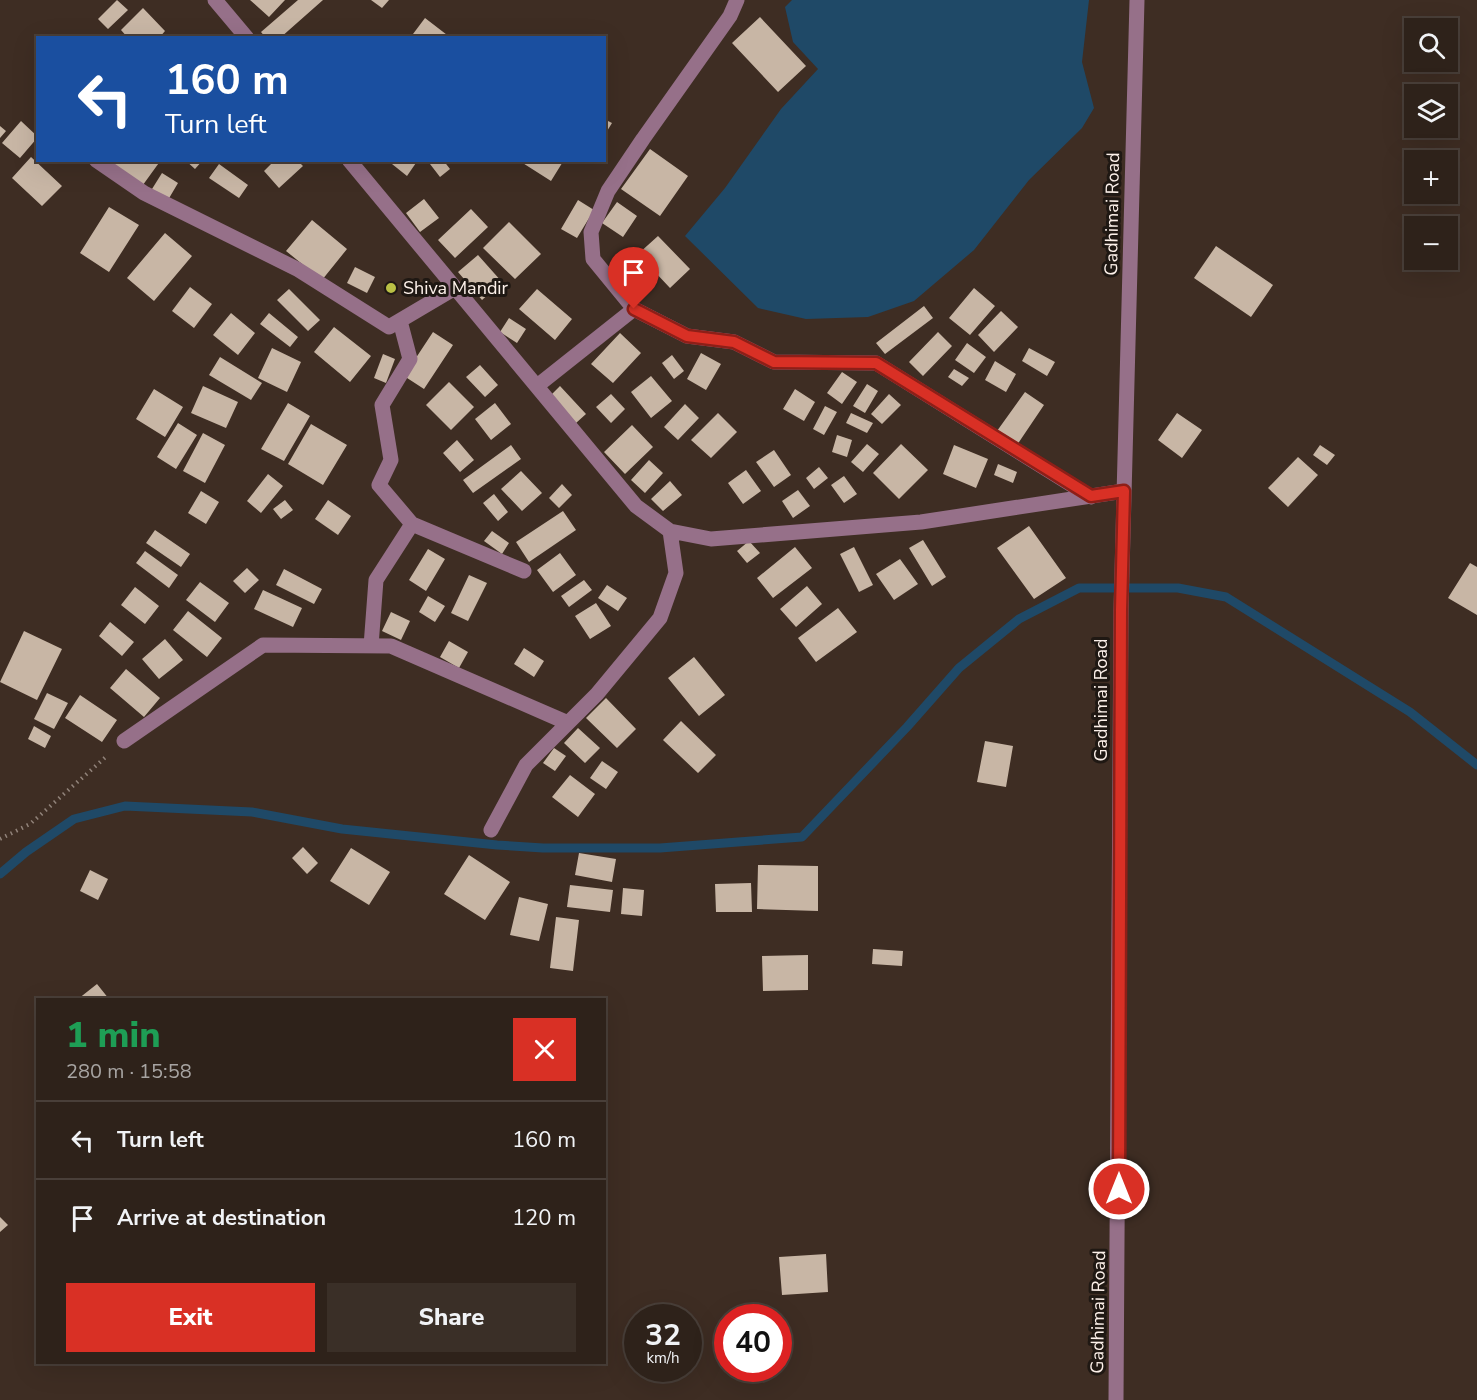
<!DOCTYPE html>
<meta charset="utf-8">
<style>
:root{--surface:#2e221a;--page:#3a2f27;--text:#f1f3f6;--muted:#a7a4a2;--line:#493f39;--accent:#d93025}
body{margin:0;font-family:"Nunito Sans",sans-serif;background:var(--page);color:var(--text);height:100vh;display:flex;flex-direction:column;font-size:22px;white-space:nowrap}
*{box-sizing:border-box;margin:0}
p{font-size:20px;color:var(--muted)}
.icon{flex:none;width:33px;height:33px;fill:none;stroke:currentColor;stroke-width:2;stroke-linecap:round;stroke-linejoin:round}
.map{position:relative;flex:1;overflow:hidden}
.panel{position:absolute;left:36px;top:998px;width:570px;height:366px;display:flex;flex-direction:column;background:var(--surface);border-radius:0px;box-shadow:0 6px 24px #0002,0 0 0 2px var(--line)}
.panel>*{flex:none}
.banner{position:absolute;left:36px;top:36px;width:570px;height:126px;border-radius:0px;box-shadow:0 6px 24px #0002,0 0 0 2px var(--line);background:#1a4fa0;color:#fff;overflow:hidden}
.tools{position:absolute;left:1404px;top:18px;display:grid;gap:12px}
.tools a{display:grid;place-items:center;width:54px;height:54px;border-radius:0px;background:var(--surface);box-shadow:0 6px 24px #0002,0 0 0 2px var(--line);font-size:30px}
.speed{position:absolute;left:624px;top:1304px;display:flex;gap:12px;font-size:30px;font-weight:700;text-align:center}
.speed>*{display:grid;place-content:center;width:78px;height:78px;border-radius:50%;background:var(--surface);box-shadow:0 6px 24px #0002,0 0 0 2px var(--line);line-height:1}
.speed small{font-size:15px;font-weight:400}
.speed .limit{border:9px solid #d22;background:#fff;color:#111}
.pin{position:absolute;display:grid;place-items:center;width:51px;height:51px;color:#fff;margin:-62px -26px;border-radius:50% 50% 50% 0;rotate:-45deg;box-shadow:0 0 6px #0007}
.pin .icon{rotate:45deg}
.me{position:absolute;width:66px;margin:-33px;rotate:0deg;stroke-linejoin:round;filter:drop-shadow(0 0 4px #0008)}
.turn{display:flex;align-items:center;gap:21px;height:126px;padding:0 30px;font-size:27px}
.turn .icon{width:78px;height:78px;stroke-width:2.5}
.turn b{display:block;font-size:42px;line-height:51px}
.round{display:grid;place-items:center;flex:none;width:63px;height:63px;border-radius:0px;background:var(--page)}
.headline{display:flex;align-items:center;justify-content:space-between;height:102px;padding:0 30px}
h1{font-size:36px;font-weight:800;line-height:45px;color:#1e9e55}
.action{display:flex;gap:12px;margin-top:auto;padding:12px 30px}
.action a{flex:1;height:69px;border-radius:0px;background:var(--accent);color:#fff;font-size:24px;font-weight:800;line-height:69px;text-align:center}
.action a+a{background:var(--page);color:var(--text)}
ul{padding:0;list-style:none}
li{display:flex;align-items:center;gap:18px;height:78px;padding:0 30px;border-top:2px solid var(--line)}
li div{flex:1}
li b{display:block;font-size:22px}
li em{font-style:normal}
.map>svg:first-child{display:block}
.water{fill:#1f4967}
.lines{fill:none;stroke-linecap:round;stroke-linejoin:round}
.stream{stroke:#1f4967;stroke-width:9}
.building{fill:#c8b6a5}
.path{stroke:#91837a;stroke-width:4;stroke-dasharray:1.5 4.5;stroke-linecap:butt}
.minor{stroke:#967089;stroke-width:15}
.route-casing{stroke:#8d1f18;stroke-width:15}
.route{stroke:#d93025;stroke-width:10}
.poi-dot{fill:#bac045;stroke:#1f1813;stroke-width:2}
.labels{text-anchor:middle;stroke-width:6;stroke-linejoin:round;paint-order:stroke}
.street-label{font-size:18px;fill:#fdf1ea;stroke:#1f1813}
.poi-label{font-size:18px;fill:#fdf1ea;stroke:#1f1813;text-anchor:start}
</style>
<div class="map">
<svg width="1477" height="1400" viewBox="0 0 1477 1400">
<rect width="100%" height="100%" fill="#3e2d23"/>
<path class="water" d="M792,0H1089L1082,62L1094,108L1082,128L1029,180L974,250L914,301L868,317L806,319L758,308L685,236L725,188L781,109L818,69L793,42L785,7Z"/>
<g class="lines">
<path class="stream" d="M0,874L26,852L74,819L125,806L252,812L342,829L497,845L543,848H660L802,837L907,727L959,668L1019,619L1079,588H1178L1226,597L1410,712L1477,765"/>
</g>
<path class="building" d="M117,0L128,10L108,29L98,19Z
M250,0H285L269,17Z
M298,0H323L280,38H266L261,32Z
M371,0H389L382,8Z
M143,8L165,31L159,38H128L121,30Z
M760,17L806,66L778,92L732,43Z
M425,18L451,38H410Z
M604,119L612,123L604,136Z
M21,121L38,137L20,158L2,143Z
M0,126L6,131L0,138Z
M650,149L688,176L660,216L621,189Z
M31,157L62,186L42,206L12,178Z
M103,160H161L140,189Z
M185,160H203L195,169Z
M275,160H297L303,166L279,188L264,171Z
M387,160H418L407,176Z
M435,160H443L450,169L440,177L430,164Z
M518,160H564L551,181Z
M219,164L248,185L239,198L209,178Z
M162,173L178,183L168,200L152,189Z
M424,199L439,218L420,232L406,213Z
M578,200L594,210L577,238L561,229Z
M617,202L637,216L623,237L602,223Z
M109,207L139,225L109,272L80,253Z
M471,209L488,227L455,258L438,240Z
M312,220L347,249L322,280L286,251Z
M509,222L541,254L515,279L483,248Z
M165,233L192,256L154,301L127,278Z
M658,236L690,269L670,288L638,254Z
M1216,246L1273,285L1251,317L1194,278Z
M478,255L502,282L482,300L458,272Z
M618,260L643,276L634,290L608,274Z
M355,267L375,277L367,293L347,283Z
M190,287L212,304L194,328L172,311Z
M974,288L995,306L970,335L949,318Z
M289,289L320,320L308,331L277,300Z
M537,289L572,319L555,340L519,309Z
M924,306L933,318L885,354L876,343Z
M1001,311L1018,327L994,352L978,335Z
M231,313L255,333L238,355L213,335Z
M269,313L298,337L290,347L260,324Z
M509,318L526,329L517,343L500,332Z
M334,327L371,356L350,382L314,352Z
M433,332L453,345L424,389L404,376Z
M938,332L952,346L923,376L909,362Z
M620,333L641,353L613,383L591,364Z
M967,343L986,357L974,373L955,360Z
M272,348L301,362L287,392L258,378Z
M1029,348L1055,362L1047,376L1022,361Z
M701,353L721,364L706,390L687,379Z
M383,354L395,359L386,383L374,378Z
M672,355L684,371L674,379L662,363Z
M220,357L262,383L251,400L209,375Z
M995,361L1016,374L1006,392L985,380Z
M480,365L498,385L485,397L466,377Z
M954,369L969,378L962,386L948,377Z
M842,372L857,382L842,404L827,393Z
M651,376L672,401L651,418L631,392Z
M449,382L474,407L451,430L426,405Z
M867,384L878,391L865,413L853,406Z
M203,386L238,402L226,428L191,413Z
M560,386L586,414L576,423L551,395Z
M154,389L183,407L165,437L136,419Z
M795,389L815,402L804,421L783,409Z
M1025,392L1044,405L1017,445L997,431Z
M611,394L625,409L611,423L596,407Z
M889,394L901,405L882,424L871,414Z
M288,403L310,416L284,461L261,449Z
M495,403L511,424L491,440L475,419Z
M685,404L699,418L678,440L664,427Z
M825,406L837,412L824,435L813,429Z
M718,413L737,432L711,458L691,440Z
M851,413L873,423L867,433L846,423Z
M1177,413L1202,430L1182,458L1158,440Z
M178,423L197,435L176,469L157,457Z
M311,424L347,445L323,485L288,464Z
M632,425L653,447L625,474L604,452Z
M203,433L225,445L205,483L183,471Z
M837,435L852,440L847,457L832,452Z
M457,440L474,460L460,472L443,453Z
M867,444L879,454L863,472L851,462Z
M901,444L928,470L899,499L873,473Z
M511,445L521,459L473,493L463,480Z
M954,445L988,459L976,488L943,474Z
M1320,445L1335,455L1327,465L1313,455Z
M774,450L791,475L774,487L756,462Z
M1298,457L1318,475L1288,507L1268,488Z
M649,460L663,473L645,493L631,480Z
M998,464L1017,472L1013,483L994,475Z
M819,467L828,478L814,489L806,478Z
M746,470L761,491L743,504L728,483Z
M521,471L542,493L522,511L501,489Z
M268,474L283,486L261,513L247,501Z
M844,476L857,494L844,503L831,485Z
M670,481L682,495L663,511L651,499Z
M562,484L572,495L559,508L549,498Z
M798,490L810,506L793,518L782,501Z
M201,491L219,502L206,524L188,513Z
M494,494L508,512L498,521L483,503Z
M285,500L293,510L281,519L273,509Z
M328,500L351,516L338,535L315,519Z
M563,511L576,530L529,562L516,542Z
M1029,526L1066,578L1034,599L997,548Z
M155,530L190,554L181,567L146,543Z
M492,531L509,543L502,554L484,541Z
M923,540L946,577L932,586L909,548Z
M749,541L760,553L747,563L737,551Z
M795,547L812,568L773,598L757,578Z
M854,547L873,585L859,592L840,554Z
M428,549L445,559L426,591L409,580Z
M145,551L178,575L169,588L136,563Z
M560,553L576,575L553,592L537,570Z
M900,559L918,584L894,600L876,574Z
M1470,563L1477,567V615L1448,598Z
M247,568L259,580L245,593L233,581Z
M284,569L322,589L314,604L276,585Z
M469,575L487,583L468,621L451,613Z
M584,580L592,590L569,607L561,596Z
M200,582L229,603L215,622L186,600Z
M607,585L627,598L618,611L598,598Z
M807,586L822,604L796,627L780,609Z
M135,587L159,606L145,624L121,605Z
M263,590L302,608L293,627L254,609Z
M428,596L445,606L435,622L419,612Z
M596,603L611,626L590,639L575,616Z
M838,608L857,632L816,662L798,638Z
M188,611L222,638L207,657L173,630Z
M391,612L410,621L401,640L382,631Z
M110,622L134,642L122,656L99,636Z
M24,631L62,649L37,700L0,682Z
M165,639L183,660L159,679L142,659Z
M449,641L468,652L459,668L440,657Z
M524,648L544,661L534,677L514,664Z
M694,657L725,695L699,716L668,678Z
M126,669L160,698L144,717L110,688Z
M47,693L68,703L54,729L34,719Z
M80,695L117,720L102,742L65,718Z
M606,698L636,729L617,748L586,718Z
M681,721L716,755L698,773L663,740Z
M34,726L51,736L45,748L28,739Z
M578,728L600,748L585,763L564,743Z
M985,741L1013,746L1006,787L977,782Z
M554,748L566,756L555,771L543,763Z
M602,761L618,772L606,789L590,778Z
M570,775L595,794L578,817L552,797Z
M303,847L318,863L307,874L292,858Z
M351,848L390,872L369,905L330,881Z
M579,853L616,859L612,882L575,875Z
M469,855L510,882L485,920L444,894Z
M758,865L818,866V911L757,909Z
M90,870L108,879L98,900L80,891Z
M751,883L752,912H716L715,884Z
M570,885L613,890L610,912L567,907Z
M623,888L644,890L642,916L621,914Z
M519,897L548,904L539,941L510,935Z
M556,917L579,920L573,971L550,968Z
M873,949L903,951L902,966L872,964Z
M808,955V990L763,991L762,956Z
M97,984L109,999H78Z
M0,1217L8,1225L0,1232Z
M826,1254L828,1292L782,1295L779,1257Z"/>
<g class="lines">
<path class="path" d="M0,839L30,824L108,755"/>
<path class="minor" d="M215,0L247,38
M737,0L730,16L643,139L608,191L591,232L593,259L634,309L687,336L734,342L774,362L876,363L1091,497
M96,160L144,193L297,269L389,327L455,288
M349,160L636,506L670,531L711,539L921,522L1124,491
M537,386L634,309
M412,524L524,571
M371,646L376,580L412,524L379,485L391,460L382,405L410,359L400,321
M124,741L263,645L391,646L568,723
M491,830L526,765L597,694L660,618L676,573L670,531
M1116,1400L1121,610L1137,0"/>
</g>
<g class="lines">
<g class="route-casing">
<path id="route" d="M634,309L687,336L734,342L774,362L876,363L1091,496L1124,491L1121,610L1119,1189"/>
</g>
<use href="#route" class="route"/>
</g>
<circle class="poi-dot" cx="391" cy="288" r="6"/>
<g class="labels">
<g class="street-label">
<text transform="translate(1112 214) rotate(-89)" y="6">Gadhimai Road</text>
<text transform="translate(1101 700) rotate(-90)" y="6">Gadhimai Road</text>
<text transform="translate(1098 1312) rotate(-89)" y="6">Gadhimai Road</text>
</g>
<g class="poi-label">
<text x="403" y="294">Shiva Mandir</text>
</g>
</g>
</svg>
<div class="tools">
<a><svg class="icon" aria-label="search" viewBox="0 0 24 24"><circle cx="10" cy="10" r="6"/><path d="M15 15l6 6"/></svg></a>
<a><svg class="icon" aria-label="layers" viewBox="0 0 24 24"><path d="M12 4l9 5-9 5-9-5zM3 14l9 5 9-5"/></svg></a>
<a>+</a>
<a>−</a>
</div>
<div class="speed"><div>32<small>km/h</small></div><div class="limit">40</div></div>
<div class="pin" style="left:634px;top:309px;background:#d93025"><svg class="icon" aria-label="arrive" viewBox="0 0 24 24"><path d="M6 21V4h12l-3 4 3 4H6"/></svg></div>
<svg class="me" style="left:1119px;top:1189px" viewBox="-20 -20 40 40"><circle r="17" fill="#d93025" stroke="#fff" stroke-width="3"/><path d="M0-11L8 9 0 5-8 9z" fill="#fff"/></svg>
<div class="banner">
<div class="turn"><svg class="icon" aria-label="left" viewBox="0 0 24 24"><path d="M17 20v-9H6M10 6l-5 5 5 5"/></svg><div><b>160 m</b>Turn left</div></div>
</div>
<section class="panel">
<div class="headline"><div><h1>1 min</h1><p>280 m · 15:58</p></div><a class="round" style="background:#d93025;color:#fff"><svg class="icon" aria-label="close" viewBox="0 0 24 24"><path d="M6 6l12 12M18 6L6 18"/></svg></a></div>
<ul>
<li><svg class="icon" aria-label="left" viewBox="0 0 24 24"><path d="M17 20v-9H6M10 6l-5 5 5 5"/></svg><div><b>Turn left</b></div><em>160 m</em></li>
<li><svg class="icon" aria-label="arrive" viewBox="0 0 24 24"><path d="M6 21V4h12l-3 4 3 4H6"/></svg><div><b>Arrive at destination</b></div><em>120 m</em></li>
</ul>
<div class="action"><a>Exit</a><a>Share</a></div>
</section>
</div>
